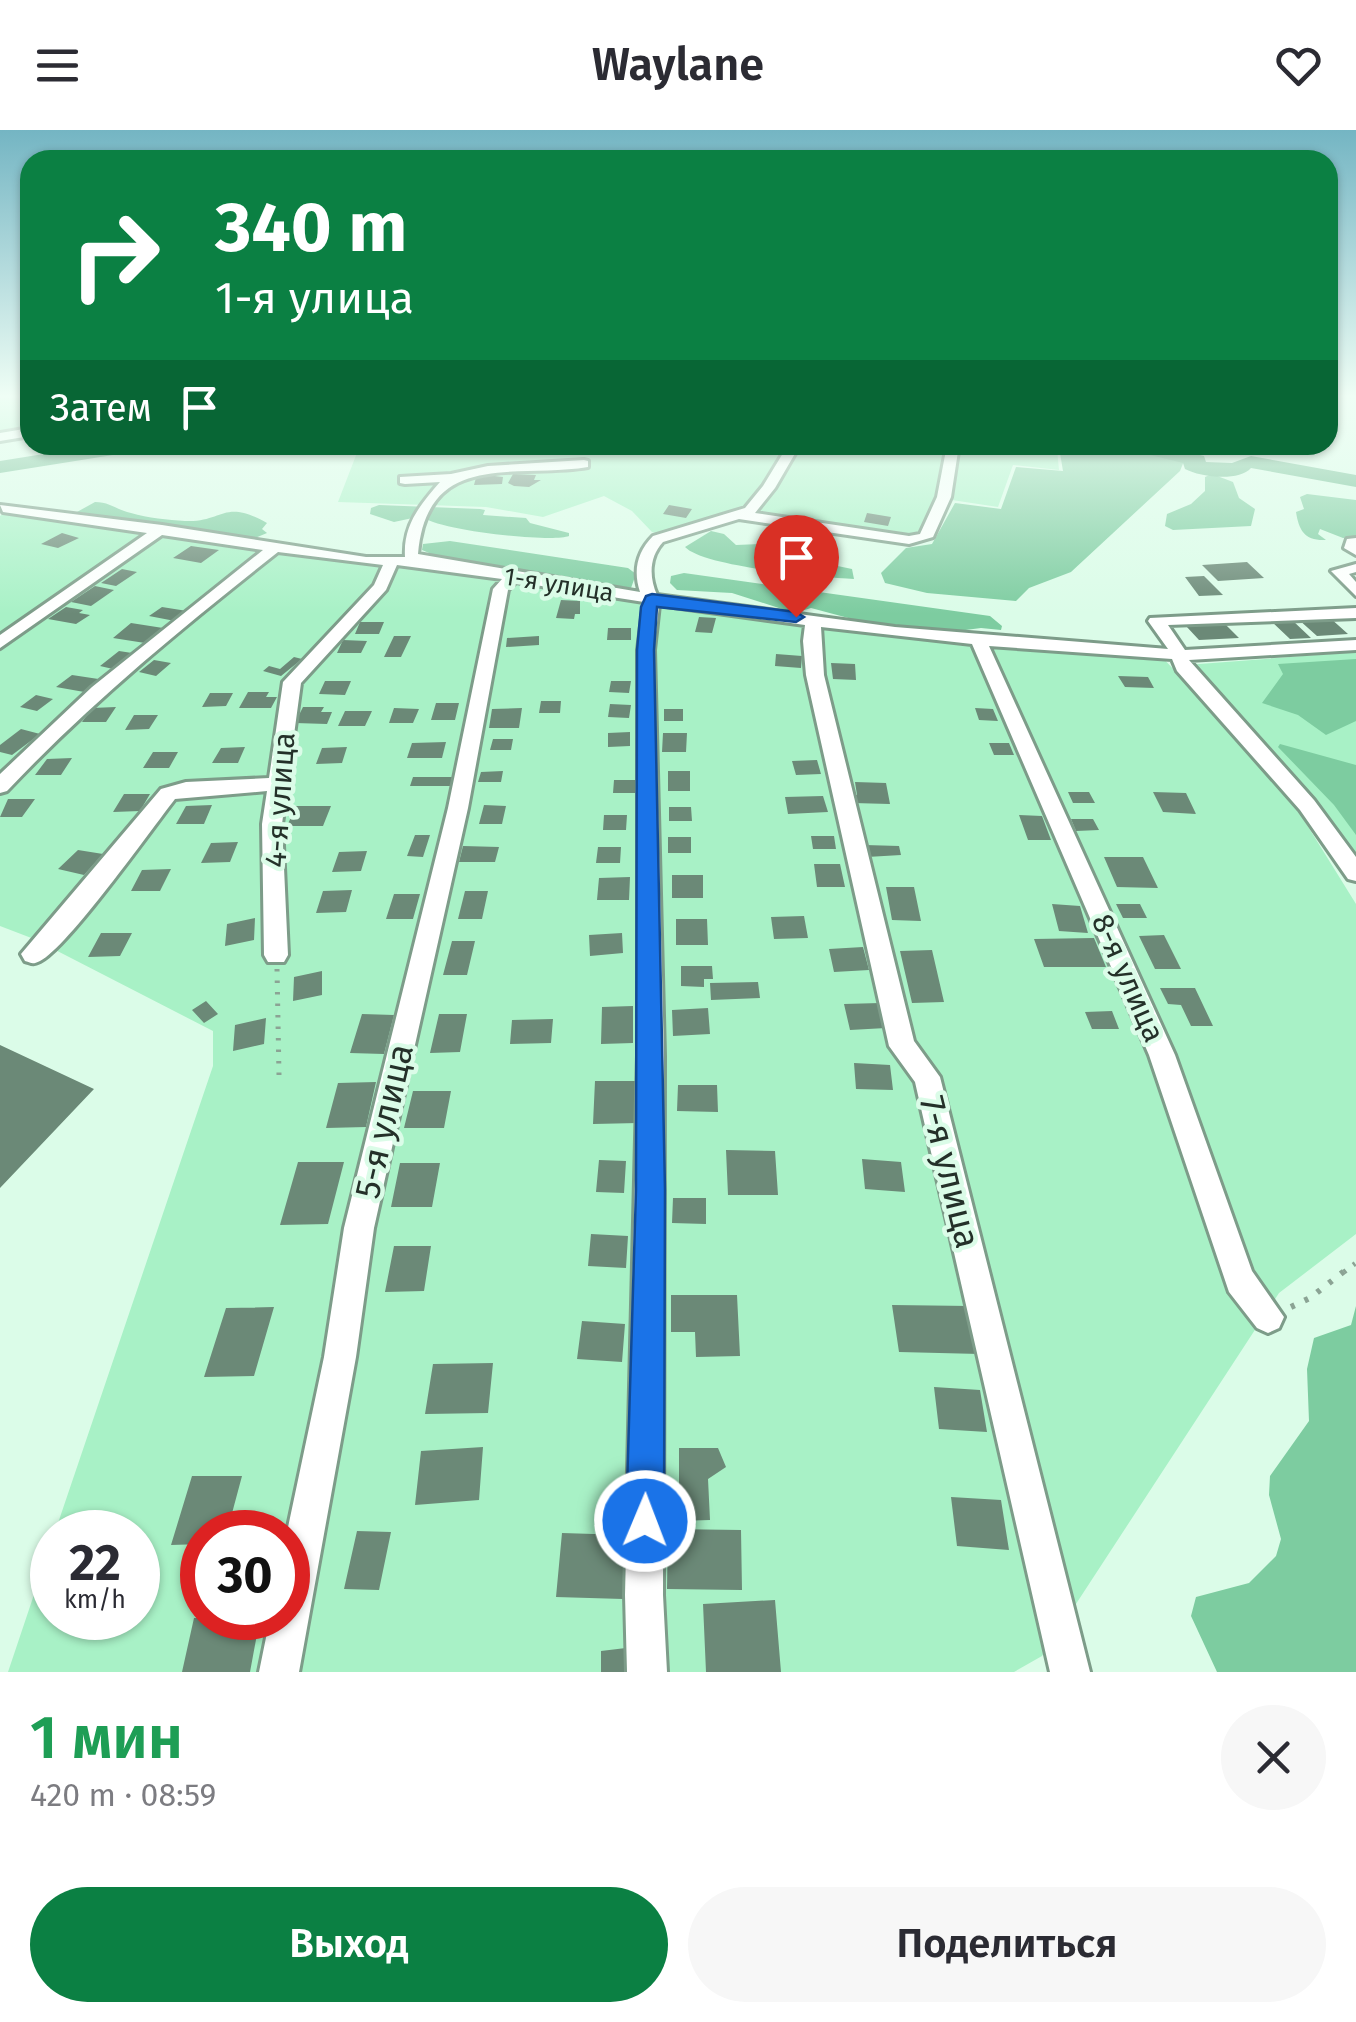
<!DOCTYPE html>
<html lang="ru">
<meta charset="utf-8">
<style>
:root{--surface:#fff;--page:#f7f7f7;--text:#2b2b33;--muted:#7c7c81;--accent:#0b8043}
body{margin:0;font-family:"Fira Sans",sans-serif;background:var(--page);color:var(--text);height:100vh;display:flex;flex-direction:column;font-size:38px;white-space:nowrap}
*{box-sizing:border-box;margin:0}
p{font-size:32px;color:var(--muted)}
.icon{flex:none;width:55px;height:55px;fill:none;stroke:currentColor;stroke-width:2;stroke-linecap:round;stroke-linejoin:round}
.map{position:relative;height:1542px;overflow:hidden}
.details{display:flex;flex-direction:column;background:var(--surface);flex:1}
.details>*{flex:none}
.banner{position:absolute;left:20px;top:20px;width:1318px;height:305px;border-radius:30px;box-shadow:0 2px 8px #0004;background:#0b8043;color:#fff;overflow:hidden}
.speed{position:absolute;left:30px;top:1380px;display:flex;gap:20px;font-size:50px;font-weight:700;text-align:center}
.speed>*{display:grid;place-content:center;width:130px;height:130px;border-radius:50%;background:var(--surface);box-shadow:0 2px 8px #0004;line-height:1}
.speed small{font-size:25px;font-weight:400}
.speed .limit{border:15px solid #d22;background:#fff;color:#111}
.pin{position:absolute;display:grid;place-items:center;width:85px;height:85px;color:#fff;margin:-102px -42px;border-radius:50% 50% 50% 0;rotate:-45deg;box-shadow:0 0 10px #0007}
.pin .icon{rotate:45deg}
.me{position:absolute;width:110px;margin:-55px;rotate:1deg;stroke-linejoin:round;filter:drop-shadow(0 0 8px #0008)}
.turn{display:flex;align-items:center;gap:35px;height:210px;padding:0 30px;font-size:45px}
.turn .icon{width:130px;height:130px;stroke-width:2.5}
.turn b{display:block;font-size:70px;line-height:85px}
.then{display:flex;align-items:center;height:95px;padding:0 30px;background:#0003;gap:20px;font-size:38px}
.round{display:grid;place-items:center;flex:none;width:105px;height:105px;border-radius:52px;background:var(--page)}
.summary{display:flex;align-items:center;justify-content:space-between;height:170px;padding:0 30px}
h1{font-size:60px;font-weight:600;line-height:75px;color:#1e9e55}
.cta{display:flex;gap:20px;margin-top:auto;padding:20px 30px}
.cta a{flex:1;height:115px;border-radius:60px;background:var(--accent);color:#fff;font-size:40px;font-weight:600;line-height:115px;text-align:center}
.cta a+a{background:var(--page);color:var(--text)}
header{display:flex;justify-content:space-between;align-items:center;height:130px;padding:0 30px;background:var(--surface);font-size:45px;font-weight:600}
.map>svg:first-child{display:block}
.green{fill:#a8f1c6;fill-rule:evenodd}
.forest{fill:#7dcca0}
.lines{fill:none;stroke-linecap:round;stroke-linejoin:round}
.river{fill:#67b78b;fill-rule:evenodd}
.building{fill:#6b8977}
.minor-casing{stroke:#7d9c89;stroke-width:6}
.path-far1{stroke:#8ba394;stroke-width:5;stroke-dasharray:2.5 9;stroke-linecap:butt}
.path{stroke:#8ba394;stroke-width:6;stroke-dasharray:4 11;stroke-linecap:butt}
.minor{fill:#fff;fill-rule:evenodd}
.route{fill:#1a73e8;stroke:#114b97;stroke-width:2.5}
.labels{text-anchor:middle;stroke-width:9;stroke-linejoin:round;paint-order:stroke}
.far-street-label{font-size:25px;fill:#243029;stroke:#dbfce8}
.street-label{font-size:30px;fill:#243029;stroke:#dbfce8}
.near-street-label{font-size:35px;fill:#243029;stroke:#dbfce8}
</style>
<header><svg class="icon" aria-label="menu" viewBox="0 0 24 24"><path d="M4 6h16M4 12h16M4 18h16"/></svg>Waylane<svg class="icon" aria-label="heart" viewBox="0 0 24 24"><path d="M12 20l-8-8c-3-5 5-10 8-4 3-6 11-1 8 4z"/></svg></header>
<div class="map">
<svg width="1356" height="1542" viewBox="0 0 1356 1542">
<rect width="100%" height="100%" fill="#dbfce8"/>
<path class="green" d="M0,268H30V298L0,303Z
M360,315H1025L1057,319L1059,340L1013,335L998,377L952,370L934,408L913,413L747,386L671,407L652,402L632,381L604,366L543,387L486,377L338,372Z
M9,380L373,435L412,434L662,472L1160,525L1281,653L1356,774V1104L1279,1163L1042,1526L1014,1542H8L52,1411V1488H138V1402H55L213,936V901L34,809L0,796V386ZM202,1402H288V1488H202Z
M1356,522V725L1317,672L1186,535Z"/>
<path class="forest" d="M1042,315H1126L1184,331L1180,341L1071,442L1029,458L1016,471L927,463L885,453L881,443L906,418L932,414L955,373L1001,379L1016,337L1063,341L1059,317Z
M1212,344L1233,352L1239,368L1255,379L1251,396L1173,400L1165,396L1167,384L1191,374L1205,361V347Z
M1307,364L1356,370V407L1343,408L1320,399L1318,404L1326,410C1305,411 1299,401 1296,382L1304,379L1300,367Z
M95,372C110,372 117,380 131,383C148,388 168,390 185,391C223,393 223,368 267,393L262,399L267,403L255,408L77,382Z
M379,375L480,379L485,380L483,385L526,388L530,393L569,403V406C552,413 433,400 422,386L394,392L370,384L371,378Z
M711,401L724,404L736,415L760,414L761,420L852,439L854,449C821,447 704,437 685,417Z
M450,411L628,438L636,444L631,458L441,428L422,420L423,414Z
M684,443L990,486L1002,496L1001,500L981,498L950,502L867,493L811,478L798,482L782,479L732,463L677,460L670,453L671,446Z
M1356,529V591L1326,605L1298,585L1262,573L1283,544L1278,534Z
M1280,614L1356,635V705L1334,675L1278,617Z
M1356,1176V1542H1217L1191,1486L1196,1467L1249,1453L1276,1426L1281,1409L1269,1365L1270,1346L1309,1291L1307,1239L1314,1208L1351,1195Z"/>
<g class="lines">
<path class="river" d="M100,315H148L138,321L0,343V331Z
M1123,315H1159L1204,326L1206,332L1232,333L1251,326L1356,345V357L1251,338C1239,352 1200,347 1185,339L1183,333L1126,319Z"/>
</g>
<path class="building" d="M477,344L503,347L502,354L474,355Z
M513,344L536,345L534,350H541L529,357L514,356L508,353Z
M669,375L692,379L686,388L663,384Z
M867,383L891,387L888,396L864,392Z
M62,403L79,408L58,418L41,414Z
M191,416L219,420L201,433L173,428Z
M1247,432L1264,448L1218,451L1202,435Z
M122,439L137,442L116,456L101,453Z
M1204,446L1223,465L1199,466L1185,447Z
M95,456L114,460L91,476L71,472Z
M561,470L580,471V484H575L574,489L556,488Z
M66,477L83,480L79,483L90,485L76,494L48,489Z
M162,477L187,481L175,491L149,486Z
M699,487L716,488L712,503L695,502Z
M1329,487L1348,504L1317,506L1298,489Z
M1292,490L1311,508L1290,509L1271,491Z
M360,492H384L379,504H355Z
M131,493L163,498L145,513L113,508Z
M1225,494L1239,508L1199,510L1186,496Z
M608,498H631V510H607Z
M394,506H411L401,527H384Z
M539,506V515L506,517L507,508Z
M343,510L367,511L361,523H337Z
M119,521L132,523L113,539L100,536Z
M776,524L802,526L801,538L775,536Z
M294,527L302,529L281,546L263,541L269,536L280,539Z
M154,530L171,533L156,546L139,542Z
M831,533L855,534L856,550L833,549Z
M72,545L105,550L90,563L56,557Z
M1118,546L1148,547L1154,558L1125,557Z
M325,551H351L345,565L319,564Z
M611,551H631L629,563L609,562Z
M248,562H269L266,567H277L271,578H239Z
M210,563H233L226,576L202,577Z
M36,565L53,569L37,581L20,577Z
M541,571H561L560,583H539Z
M436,573H459L455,590H431Z
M610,574L631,575L629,588L608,587Z
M116,577L106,592H82L92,578Z
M303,577H324L321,582H332L327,594L295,593Z
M394,578L419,579L413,593H389Z
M522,578L519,598H489L492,579Z
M975,578L993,579L998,591L979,590Z
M664,579H683V591H664Z
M345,581H372L365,596H338Z
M134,585H158L149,599L125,600Z
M21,599L40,604L12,625L0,622V615Z
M630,602V616L608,617V603Z
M663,603H687L686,622H662Z
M493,609H513L511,620H490Z
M446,612L442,628H407L412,613Z
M989,613H1009L1014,625H994Z
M245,617L238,633H212L221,618Z
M347,617L342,633L316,634L322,618Z
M153,622H178L169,638H143Z
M72,628L61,645H35L47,629Z
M817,630L821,644L796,645L792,631Z
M503,641L501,652H478L481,642Z
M668,641H690V661H668Z
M413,647H454L452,656H410Z
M614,650H635V663H613Z
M855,652L886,653L890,674L853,673L851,665H857Z
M1068,662H1089L1095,673H1073Z
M1153,662L1186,663L1196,684L1163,682Z
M124,664H150L140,681L113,682Z
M823,666L828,682L788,684L785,667Z
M8,669H35L22,687H0Z
M212,675L204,694H176L186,676Z
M484,675L506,676L502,694H479Z
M296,676H331L323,696H287Z
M669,677H691L692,691H669Z
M604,685H627L626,700H603Z
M1019,685L1042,686L1051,710H1028Z
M1071,689H1093L1099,700L1076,701Z
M415,705H430L423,727L407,726Z
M811,706H834L836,719H813Z
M668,707H691V723H668Z
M238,712L230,732L201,733L211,713Z
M865,715L899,716L901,725L867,727Z
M463,716L499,717L495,732H459Z
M598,717H621L620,733H596Z
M78,720L103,724L84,745L58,739Z
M367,721L361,741L332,742L339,722Z
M1104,727H1143L1158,758L1117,757Z
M814,734H840L845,757H817Z
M171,739L160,761H131L142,740Z
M672,745H703V768H672Z
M630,747L629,770H597L599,748Z
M886,757H914L921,791L892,790Z
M352,760L346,782L316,783L323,761Z
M465,761H488L482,789H458Z
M394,764H420L413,789H386Z
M1052,774L1080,776L1088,803L1059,801Z
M1116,774H1140L1147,788H1123Z
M804,786L808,808L774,809L771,787Z
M255,788L254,810L225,816L227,794Z
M676,789H707L708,815H676Z
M101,803H132L120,826L88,827Z
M622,803L623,823L590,826L589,805Z
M1164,805L1181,839H1155L1139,806Z
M1094,808L1106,837H1044L1034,809Z
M452,811H475L467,845H443Z
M863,817L869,840L834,842L829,819Z
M932,820L944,872L912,873L900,821Z
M681,836H712L713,849H704V857L681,856Z
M322,841V865L293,871L294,847Z
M758,852L760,868L711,870L710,853Z
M1160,858H1195L1213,896H1191L1181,875L1168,874Z
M206,871L218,884L204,893L192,880Z
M880,873L886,898L850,900L844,874Z
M633,876V913L601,914L602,877Z
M708,878L710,904L673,906L672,880Z
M1112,881L1119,899H1092L1085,882Z
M362,884L394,885L384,924L350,923Z
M439,884H467L460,922L430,923Z
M266,888L264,914L233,921L235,895Z
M553,889L551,913L510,914L512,890Z
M0,915L94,959L0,1058Z
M854,933L890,935L893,960L856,959Z
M595,951H639L638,993L593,994Z
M376,952L366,997L326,998L338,953Z
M678,955H717L718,982L677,981Z
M413,961H451L444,998H404Z
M726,1020L775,1021L778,1065H728Z
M862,1029L901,1032L905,1062L865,1059Z
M599,1030L626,1031L624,1063L596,1062Z
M298,1032H344L328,1094L280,1095Z
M400,1033H440L432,1077H391Z
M673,1068H706V1094L672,1093Z
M591,1104L628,1106L626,1138L588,1136Z
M394,1116H431L424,1161L385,1162Z
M671,1165H737L740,1226L696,1227L695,1202H671Z
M892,1175L970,1176L980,1224L899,1222Z
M274,1177L254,1246L204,1247L226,1178Z
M582,1191L625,1194L622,1232L577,1229Z
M493,1233L488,1283L425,1284L433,1234Z
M934,1257L980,1260L987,1302L939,1299Z
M483,1317L479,1370L415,1375L421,1321Z
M679,1318H718L726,1337L708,1349L710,1390L679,1391Z
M192,1346H242L227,1402H202V1414L171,1415Z
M951,1367L1001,1370L1009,1420L957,1416Z
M668,1399L741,1400L742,1460L667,1459Z
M357,1401L391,1402L379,1460L344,1459Z
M562,1403L626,1405L623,1469L556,1467Z
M775,1470L781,1542H706L703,1474Z
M194,1488H260L250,1542H182Z
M634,1517L635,1542H601V1521Z"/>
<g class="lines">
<g class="minor-casing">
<path id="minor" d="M30,298V306L0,311V303Z
M788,315H800L775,358L755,383L909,406L920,404L937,367L947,315H959L951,367L933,407L909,414L739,389L663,412C649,427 649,447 657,465L895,497L1168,519L1148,491L1150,488L1356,478V488L1168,495L1185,520L1356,510V520L1189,530L1314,670L1356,727V751L1348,749L1300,680L1177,541L1172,529L989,516L1175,925L1252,1141L1284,1187L1279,1198L1268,1203L1257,1198L1229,1162L1149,925L972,514L821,497L824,545L914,911L940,947L1090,1542H1050L915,952L889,916L806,545L803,511L805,495L659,475L654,520L664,926L663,1465L667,1542H627L625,1465L638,926V520L644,472L516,452L508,460L468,678L374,1098L356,1227L299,1542H259L270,1488H288L287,1402L324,1227L344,1098L448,678L493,459L502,449L397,435L386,460L301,553L282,694L288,825L284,832H268L264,825L262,694L267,661L175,669C151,700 67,818 40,831C32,835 32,833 25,831L21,824L161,659L186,652L269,648L283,552L374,455L383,435L278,422C183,497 90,573 7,661L0,663V644L92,557L263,420L162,405L0,518V505L147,403L3,382L0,375L162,395L366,427H405C403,395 420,375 440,352L405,354L400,353V347L451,344L488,336L584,330L588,331V337C515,349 427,319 418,424L640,462C633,441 637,422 653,406L745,378L763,356Z
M1356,408V425L1344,418L1347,409Z
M1356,434V442L1349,444L1356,452V466L1331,441Z"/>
</g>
<path class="path-far1" d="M277,839L279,945
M1344,1142L1356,1133"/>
<path class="path" d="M1291,1177L1310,1168L1347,1139"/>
<use href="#minor" class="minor"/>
</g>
<linearGradient id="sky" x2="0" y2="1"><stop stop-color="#74b5c3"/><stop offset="0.55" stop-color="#effef5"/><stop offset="1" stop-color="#effef5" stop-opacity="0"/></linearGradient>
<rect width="1356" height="484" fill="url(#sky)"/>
<path class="route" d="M652,464L796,482L804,487L796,492L657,477L654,520L665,1060L664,1391L658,1404L645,1410L632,1404L626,1391L636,1060L637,520L641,477L646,466Z"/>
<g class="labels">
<g class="far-street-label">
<text transform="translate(559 454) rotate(9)" y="9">1-я улица</text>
</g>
<g class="street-label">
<text transform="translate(280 670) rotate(-86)" y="10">4-я улица</text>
<text transform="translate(1128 848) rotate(66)" y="10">8-я улица</text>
</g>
<g class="near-street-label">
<text transform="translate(384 991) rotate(-77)" y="12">5-я улица</text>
<text transform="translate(950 1042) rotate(76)" y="12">7-я улица</text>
</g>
</g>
</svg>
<div class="speed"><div>22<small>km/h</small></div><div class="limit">30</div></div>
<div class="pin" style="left:796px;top:487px;background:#d93025"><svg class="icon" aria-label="arrive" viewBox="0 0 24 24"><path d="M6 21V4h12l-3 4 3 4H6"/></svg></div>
<svg class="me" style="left:645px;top:1391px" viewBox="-20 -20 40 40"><circle r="17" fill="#1a73e8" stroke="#fff" stroke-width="3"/><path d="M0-11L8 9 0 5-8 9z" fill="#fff"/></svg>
<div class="banner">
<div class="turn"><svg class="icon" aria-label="right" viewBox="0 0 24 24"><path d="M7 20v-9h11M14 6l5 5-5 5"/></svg><div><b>340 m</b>1-я улица</div></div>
<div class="then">Затем<svg class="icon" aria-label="arrive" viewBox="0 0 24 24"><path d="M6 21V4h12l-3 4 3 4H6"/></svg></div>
</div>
</div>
<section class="details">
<div class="summary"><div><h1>1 мин</h1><p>420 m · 08:59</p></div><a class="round"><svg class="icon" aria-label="close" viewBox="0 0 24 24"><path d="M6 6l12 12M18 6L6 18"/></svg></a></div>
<div class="cta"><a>Выход</a><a>Поделиться</a></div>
</section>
